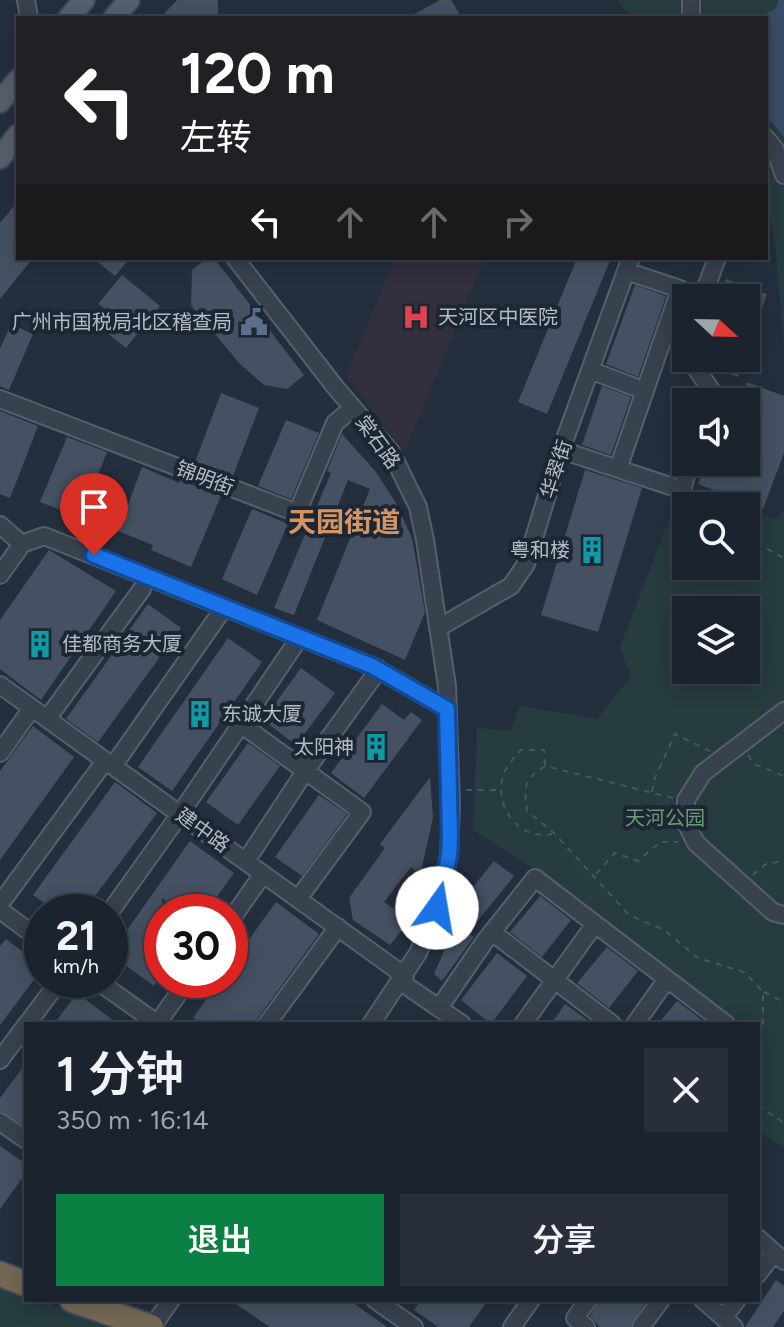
<!DOCTYPE html>
<html lang="zh">
<meta charset="utf-8">
<style>
:root{--surface:#1b232e;--page:#282f3a;--text:#f1f3f6;--muted:#a0a4aa;--line:#39404a;--accent:#0b8043}
body{margin:0;font-family:Figtree,"Noto Sans SC",sans-serif;background:var(--page);color:var(--text);height:100vh;display:flex;flex-direction:column;font-size:30px;white-space:nowrap}
*{box-sizing:border-box;margin:0}
p{font-size:26px;color:var(--muted)}
.icon{flex:none;width:44px;height:44px;fill:none;stroke:currentColor;stroke-width:2;stroke-linecap:round;stroke-linejoin:round}
.map{position:relative;flex:1;overflow:hidden}
.panel{position:absolute;left:24px;top:1022px;width:736px;height:280px;display:flex;flex-direction:column;background:var(--surface);border-radius:0px;box-shadow:0 4px 20px #0003,0 0 0 2px var(--line)}
.panel>*{flex:none}
.guide{position:absolute;left:16px;top:16px;width:752px;height:244px;border-radius:0px;box-shadow:0 4px 20px #0003,0 0 0 2px var(--line);background:#202124;color:#fff;overflow:hidden}
.needle{width:52px;rotate:112deg}
.buttons{position:absolute;left:672px;top:284px;display:grid;gap:16px}
.buttons a{display:grid;place-items:center;width:88px;height:88px;border-radius:0px;background:var(--surface);box-shadow:0 4px 20px #0003,0 0 0 2px var(--line);font-size:40px}
.speed{position:absolute;left:24px;top:894px;display:flex;gap:16px;font-size:40px;font-weight:700;text-align:center}
.speed>*{display:grid;place-content:center;width:104px;height:104px;border-radius:50%;background:var(--surface);box-shadow:0 4px 20px #0003,0 0 0 2px var(--line);line-height:1}
.speed small{font-size:20px;font-weight:400}
.speed .limit{border:12px solid #d22;background:#fff;color:#111}
.pin{position:absolute;display:grid;place-items:center;width:68px;height:68px;color:#fff;margin:-82px -34px;border-radius:50% 50% 50% 0;rotate:-45deg;box-shadow:0 0 8px #0007}
.pin .icon{rotate:45deg}
.me{position:absolute;width:88px;margin:-44px;rotate:13deg;stroke-linejoin:round;filter:drop-shadow(0 0 6px #0008)}
.turn{display:flex;align-items:center;gap:28px;height:168px;padding:0 32px;font-size:36px}
.turn .icon{width:104px;height:104px;stroke-width:2.5}
.turn b{display:block;font-size:56px;line-height:68px}
.lanes{display:flex;align-items:center;height:76px;padding:0 32px;background:#0003;justify-content:center;gap:40px;direction:ltr}
.lanes .off{opacity:.35}
.round{display:grid;place-items:center;flex:none;width:84px;height:84px;border-radius:0px;background:var(--page)}
.headline{display:flex;align-items:center;justify-content:space-between;height:136px;padding:0 32px}
h1{font-size:48px;font-weight:600;line-height:60px}
.button{display:flex;gap:16px;margin-top:auto;padding:16px 32px}
.button a{flex:1;height:92px;border-radius:0px;background:var(--accent);color:#fff;font-size:32px;font-weight:600;line-height:92px;text-align:center}
.button a+a{background:var(--page);color:var(--text)}
.map>svg:first-child{display:block}
.medical{fill:#32303f}
.green{fill:#263c3f;fill-rule:evenodd}
.water{fill:#394c67}
.building{fill:#455162}
.lines{fill:none;stroke-linecap:round;stroke-linejoin:round}
.minor-casing{stroke:#565f6c;stroke-width:20}
.major-casing{stroke:#414a57;stroke-width:24}
.highway-casing{stroke:#434c59;stroke-width:28}
.path{stroke:#44595c;stroke-width:2;stroke-dasharray:6 6;stroke-linecap:butt}
.minor{stroke:#38414e;stroke-width:16}
.major{stroke:#56606e;stroke-width:20}
.highway{stroke:#746855;stroke-width:24}
.route-casing{stroke:#114b97;stroke-width:20}
.route{stroke:#1a73e8;stroke-width:14}
.labels{text-anchor:middle;stroke-width:8;stroke-linejoin:round;paint-order:stroke}
.poi-label{font-size:20px;fill:#b4bcc9;stroke:#1d2633;text-anchor:start}
.street-label{font-size:20px;fill:#b4bcc9;stroke:#1d2633}
.park-label{font-size:20px;fill:#6b9a76;stroke:#1d2633}
.district-label{font-size:28px;font-weight:bold;fill:#d59563;stroke:#1d2633}
</style>
<div class="map">
<svg width="784" height="1327" viewBox="0 0 784 1327">
<rect width="100%" height="100%" fill="#242f3e"/>
<path class="medical" d="M395,258H485L405,451L346,376Z"/>
<path class="green" d="M617,0H784V342L774,234L766,207V18H632Z
M784,511V1148L758,1130V1024H734L532,868L473,830L477,728L511,731L520,706L597,719L631,677L620,647L672,512L686,518V566H746V512L775,519ZM686,610H746V670H686Z
M0,1283L26,1294V1300H40L104,1327H0Z"/>
<path class="water" d="M779,0H784V137L766,115V18H746L750,14L763,15L775,9Z"/>
<path class="building" d="M177,0H218V18H160Z
M440,0H451L462,18H407Z
M18,201V258H33L0,299V223Z
M93,258H130L115,276Z
M207,258H214L304,375L287,389L264,385L239,363L191,305L192,270Z
M577,258H611L547,414L518,402Z
M122,275L160,306L126,348L96,324L107,310L98,304Z
M726,279L767,294L747,351L746,298H719Z
M635,285L666,296L638,377L606,364Z
M11,324L33,334L9,390L0,386V349Z
M702,358H745L738,377L708,366Z
M747,382L784,396V453L763,509L698,484L707,462H746V402H739Z
M602,386L631,397L611,455L582,445Z
M221,393L259,408L233,476L195,462Z
M0,411L38,426L10,498L0,494Z
M286,420L319,433L291,499L258,486Z
M342,434L376,472L396,503L412,538L425,612L405,660L317,620L370,489L348,480L294,615L274,608L331,473L327,471Z
M67,437L107,452L81,518L40,502Z
M142,467L179,483L180,480L221,496L191,567L151,550L153,545L118,531Z
M585,470L642,488L598,632L541,615Z
M252,509L288,524L257,595L222,579Z
M49,550L116,591L41,700L0,669V620Z
M148,604L181,628L98,742L66,719Z
M228,638L262,662L172,791L138,767Z
M301,668L335,693L296,745L263,720Z
M382,704L404,720L411,712L422,720L364,798L331,773Z
M33,726L74,757L0,860V771Z
M248,743L280,766L238,825L206,802Z
M430,777L433,818L420,875L411,867L384,902L410,920L390,945L353,920L349,898L385,848L380,844Z
M115,782L157,813L83,912H57L33,895Z
M319,795L347,814L302,876L275,857Z
M190,841L234,873L206,912H181L162,898V974L154,986L110,954Z
M494,861L514,876L468,933L474,937L442,981L434,974L461,911L457,907Z
M540,896L571,920L542,957L510,932Z
M276,902L319,934L258,1018L256,1024H201L193,1018L220,980H230V966Z
M6,939L42,966V969L0,1025V946Z
M607,947L638,971L609,1008L577,983Z
M497,953L527,976L491,1024L461,1000Z
M77,993L118,1024H54Z
M677,1001L706,1023L705,1024H658Z
M565,1004L593,1024H551Z
M26,1063V1127L0,1111V1098Z
M0,1146L26,1164V1173L0,1209Z
M776,1280L784,1286V1311L773,1327H745Z
M230,1300H349L387,1327H270Z
M421,1300H488L469,1327H438L414,1310Z
M599,1300H647L630,1327H600L597,1324L590,1316Z"/>
<g class="lines">
<g class="minor-casing">
<path id="minor" d="M26,0L29,18
M691,18V0
M766,138L775,149L784,175
M235,258L336,388L391,452L418,507L425,540L447,686L451,805L449,856L437,908L418,953L371,1024
M631,258L626,271L680,289L690,298
M702,298L717,258
M689,358L711,390L707,402
M590,370L645,391
M0,399L297,513L335,423L353,408
M561,450L682,490L690,462
M618,469L680,289
M0,525L22,544
M22,544L44,536L372,666L447,709
M0,575L22,544
M438,628L511,586L526,564L561,450L626,271
M0,685L405,976
M784,711L703,773L686,800V823L696,843L773,912L784,915
M47,719L142,589
M242,725L362,812L298,899
M0,753L32,708
M113,766L219,615
M246,861L306,770L379,669
M0,904L105,761
M0,910L42,941
M110,912L180,814L296,643
M230,921L263,874
M492,932L612,1024
M96,980L158,1024
M401,982L462,1024
M439,1008L485,941L535,878L726,1024
M27,1024L60,980
M157,1024L188,980
M267,1024L338,927
M523,1024L595,924
M635,1024L667,979
M0,1060L26,1025
M0,1122L26,1140
M758,1238L784,1261
M758,1274L774,1253
M375,1300L414,1327
M703,1300L734,1327
M724,1317L737,1300
M152,1327L171,1300
M512,1327L531,1300
M586,1327L575,1318L588,1300
M641,1327L661,1300"/>
</g>
<g class="major-casing">
<path id="major" d="M69,18L84,0
M114,18L129,0
M0,102L18,80
M0,158L18,135"/>
</g>
<g class="highway-casing">
<path id="highway" d="M0,1274L26,1284
M72,1300L151,1327"/>
</g>
<path class="path" d="M44,14L49,18
M746,537L784,558
M748,755L754,764L784,776
M545,765L544,750H521C514,758 506,766 503,776C494,807 519,841 552,834
M466,790H500
M652,792L655,778L675,734L710,751
M673,798L545,766C523,779 524,788 527,811L554,833L629,915L664,930L698,958L744,972L763,992V1024L758,1036
M596,874L615,853L638,861L660,842H678
M753,875L766,864L784,861
M764,992L784,1002
M758,1105L784,1123"/>
<use href="#minor" class="minor"/>
<use href="#major" class="major"/>
<use href="#highway" class="highway"/>
</g>
<g class="lines">
<g class="route-casing">
<path id="route" d="M94,555L372,666L447,709L450,837L449,856L437,908"/>
</g>
<use href="#route" class="route"/>
</g>
<defs>
<g id="hospital-bare" transform="scale(2.16)"><path d="M-5-5h3v3.5h4V-5h3V5h-3V1.5h-4V5h-3Z" fill="#e0444e" stroke="#1d2633" stroke-width="2.5" paint-order="stroke"/></g>
<g id="civic-bare" transform="scale(2.16)"><path d="M-.6-6.5H3V-4.5H.6V-3L4-1V1h2V6H-6V1h2V-1L-.6-3ZM-1.2 2.5V6h2.4V2.5Z" fill="#5c6f8a" stroke="#1d2633" stroke-width="2.5" paint-order="stroke"/></g>
<g id="building-bare" transform="scale(2.16)"><path d="M-4-6H4V6H1V3H-1V6H-4ZM-2.5-4.3h1.7v1.8h-1.7ZM.8-4.3h1.7v1.8H.8ZM-2.5-1h1.7V.8h-1.7ZM.8-1h1.7V.8H.8Z" fill="#0f9aa8" stroke="#1d2633" stroke-width="2.5" paint-order="stroke"/></g>
</defs>
<g fill-rule="evenodd">
<use href="#hospital-bare" x="416" y="317"/>
<use href="#civic-bare" x="254" y="322"/>
<use href="#building-bare" x="592" y="550"/>
<use href="#building-bare" x="40" y="644"/>
<use href="#building-bare" x="200" y="714"/>
<use href="#building-bare" x="376" y="747"/>
</g>
<g class="labels">
<g class="poi-label">
<text x="438" y="324">天河区中医院</text>
<text x="232" y="329" text-anchor="end">广州市国税局北区稽查局</text>
<text x="570" y="557" text-anchor="end">粤和楼</text>
<text x="62" y="651">佳都商务大厦</text>
<text x="222" y="721">东诚大厦</text>
<text x="354" y="754" text-anchor="end">太阳神</text>
</g>
<g class="street-label">
<text transform="translate(378 442) rotate(54)" y="7">棠石路</text>
<text transform="translate(556 469) rotate(-72)" y="7">华翠街</text>
<text transform="translate(205 478) rotate(21)" y="7">锦明街</text>
<text transform="translate(203 830) rotate(36)" y="7">建中路</text>
</g>
<g class="park-label">
<text x="665" y="825">天河公园</text>
</g>
<g class="district-label">
<text x="344" y="532">天园街道</text>
</g>
</g>
</svg>
<div class="buttons">
<a><svg class="needle" viewBox="-14 -14 28 28"><path d="M0-13l5 13h-10z" fill="#e53935"/><path d="M0 13l5-13h-10z" fill="#a0a4aa"/></svg></a>
<a><svg class="icon" aria-label="sound" viewBox="0 0 24 24"><path d="M4 9h4l5-4v14l-5-4H4zM17 9q2 3 0 6"/></svg></a>
<a><svg class="icon" aria-label="search" viewBox="0 0 24 24"><circle cx="10" cy="10" r="6"/><path d="M15 15l6 6"/></svg></a>
<a><svg class="icon" aria-label="layers" viewBox="0 0 24 24"><path d="M12 4l9 5-9 5-9-5zM3 14l9 5 9-5"/></svg></a>
</div>
<div class="speed"><div>21<small>km/h</small></div><div class="limit">30</div></div>
<div class="pin" style="left:94px;top:555px;background:#d93025"><svg class="icon" aria-label="arrive" viewBox="0 0 24 24"><path d="M6 21V4h12l-3 4 3 4H6"/></svg></div>
<svg class="me" style="left:437px;top:908px" viewBox="-20 -20 40 40"><circle r="19" fill="#fff"/><path d="M0-13L10 11 0 6-10 11z" fill="#1a73e8"/></svg>
<div class="guide">
<div class="turn"><svg class="icon" aria-label="left" viewBox="0 0 24 24"><path d="M17 20v-9H6M10 6l-5 5 5 5"/></svg><div><b>120 m</b>左转</div></div>
<div class="lanes"><svg class="icon" aria-label="left" viewBox="0 0 24 24"><path d="M17 20v-9H6M10 6l-5 5 5 5"/></svg><svg class="icon off" aria-label="ahead" viewBox="0 0 24 24"><path d="M12 20V5M6 11l6-6 6 6"/></svg><svg class="icon off" aria-label="ahead" viewBox="0 0 24 24"><path d="M12 20V5M6 11l6-6 6 6"/></svg><svg class="icon off" aria-label="right" viewBox="0 0 24 24"><path d="M7 20v-9h11M14 6l5 5-5 5"/></svg></div>
</div>
<section class="panel">
<div class="headline"><div><h1>1 分钟</h1><p>350 m · 16:14</p></div><a class="round"><svg class="icon" aria-label="close" viewBox="0 0 24 24"><path d="M6 6l12 12M18 6L6 18"/></svg></a></div>
<div class="button"><a>退出</a><a>分享</a></div>
</section>
</div>
